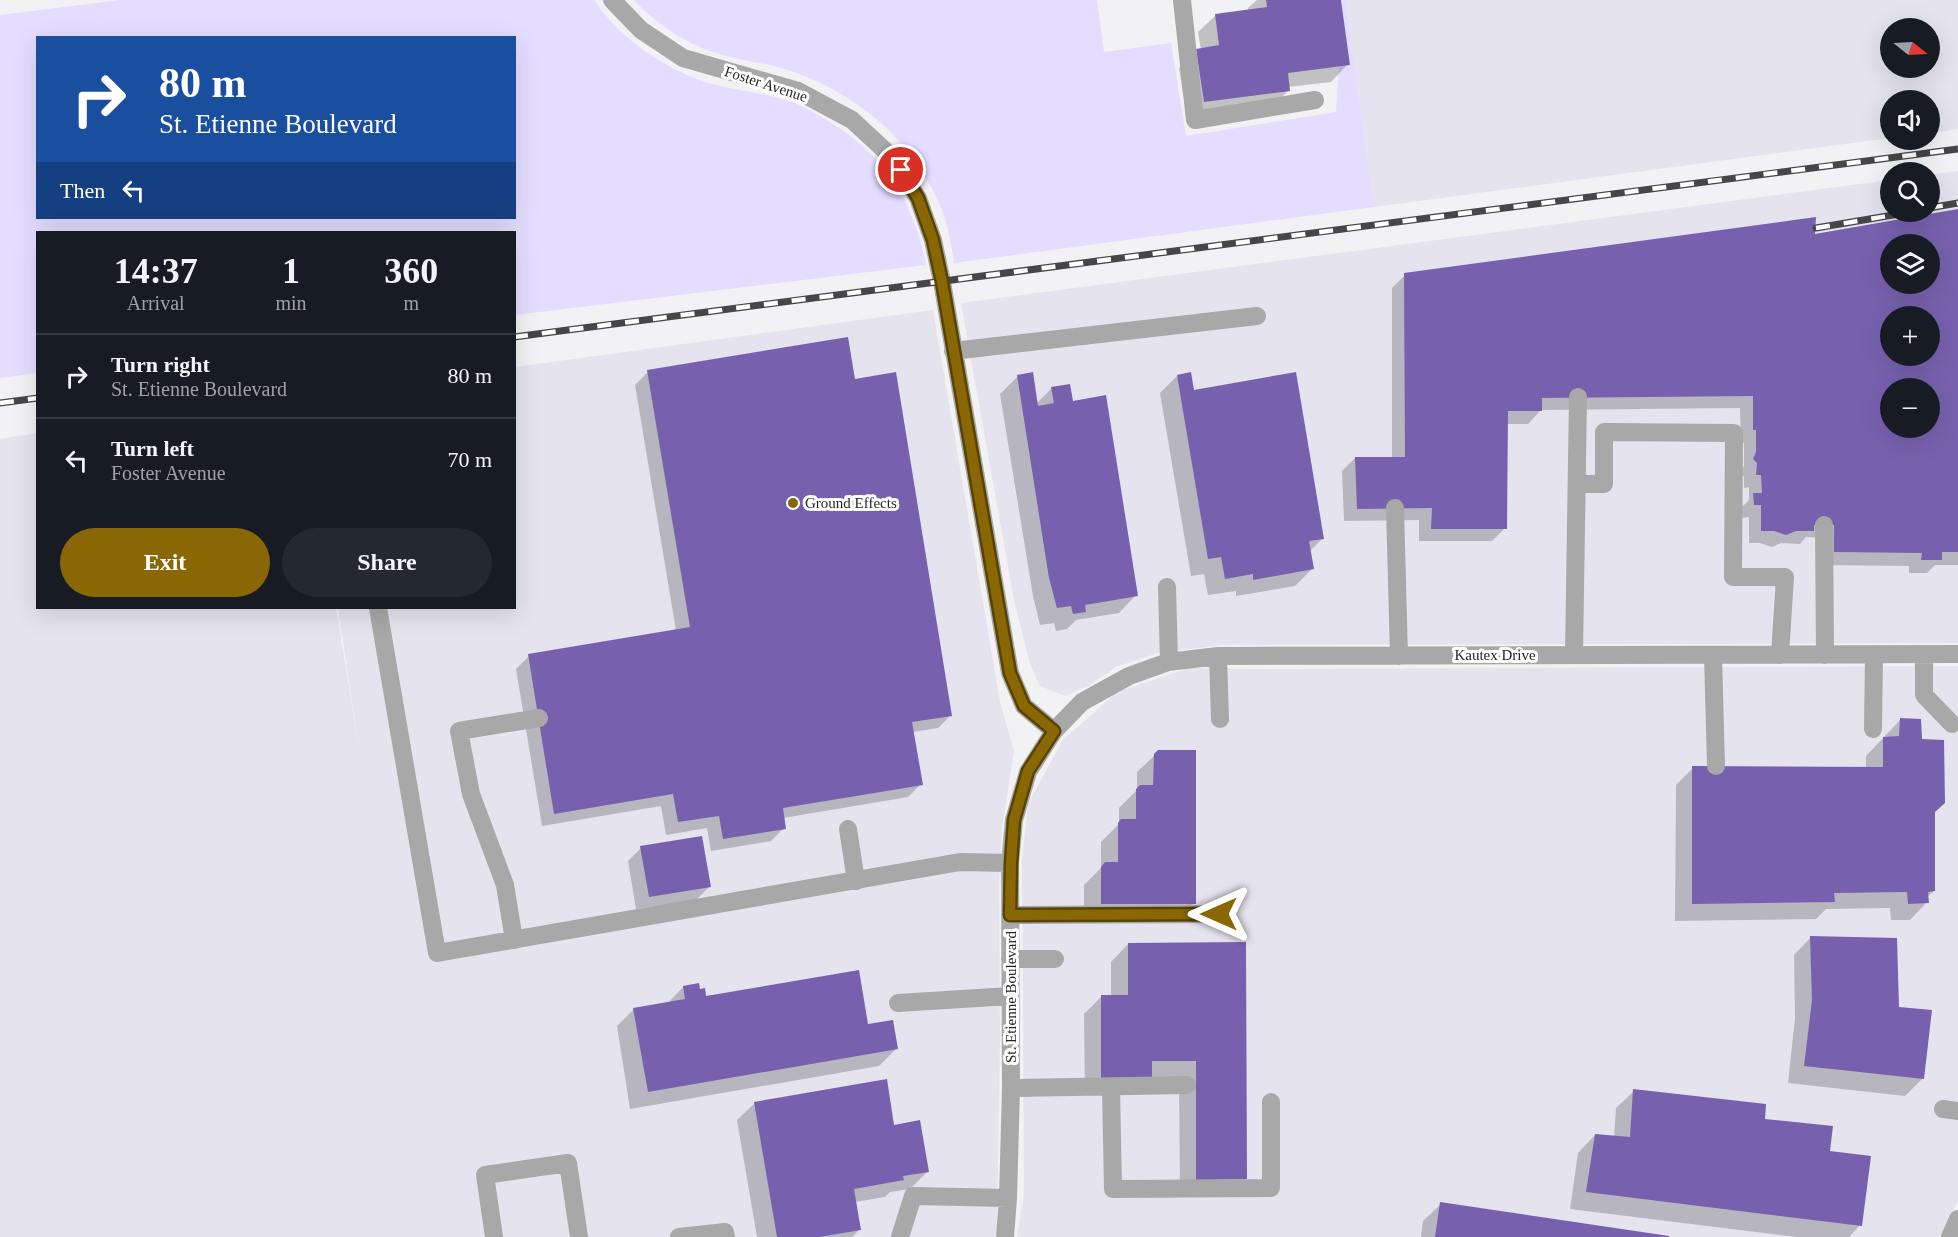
<!DOCTYPE html>
<meta charset="utf-8">
<style>
:root{--surface:#171b24;--page:#242831;--text:#f1f3f6;--muted:#9ea1a6;--line:#363941;--accent:#896704}
body{margin:0;font-family:Georgia,serif;background:var(--page);color:var(--text);height:100vh;display:flex;flex-direction:column;font-size:22px;white-space:nowrap}
*{box-sizing:border-box;margin:0}
p{font-size:20px;color:var(--muted)}
.icon{flex:none;width:33px;height:33px;fill:none;stroke:currentColor;stroke-width:2;stroke-linecap:round;stroke-linejoin:round}
.map{position:relative;flex:1;overflow:hidden}
.panel{position:absolute;left:36px;top:231px;width:480px;height:378px;display:flex;flex-direction:column;background:var(--surface);border-radius:0px;box-shadow:0 6px 24px #0002}
.panel>*{flex:none}
.banner{position:absolute;left:36px;top:36px;width:480px;height:183px;border-radius:0px;box-shadow:0 6px 24px #0002;background:#1a4fa0;color:#fff;overflow:hidden}
.needle{width:39px;rotate:108deg}
.controls{position:absolute;left:1880px;top:18px;display:grid;gap:12px}
.controls a{display:grid;place-items:center;width:60px;height:60px;border-radius:50%;background:var(--surface);box-shadow:0 6px 24px #0002;font-size:30px}
.pin{position:absolute;display:grid;place-items:center;width:51px;height:51px;color:#fff;margin:-26px;border:3px solid #fff;border-radius:50%;box-shadow:0 2px 6px #0007}
.me{position:absolute;width:66px;margin:-33px;rotate:270deg;stroke-linejoin:round;filter:drop-shadow(0 0 4px #0008)}
.turn{display:flex;align-items:center;gap:21px;height:126px;padding:0 24px;font-size:27px}
.turn .icon{width:78px;height:78px;stroke-width:2.5}
.turn b{display:block;font-size:42px;line-height:51px}
.then{display:flex;align-items:center;height:57px;padding:0 24px;background:#0003;gap:12px;font-size:22px}
.eta{display:flex;justify-content:space-evenly;align-items:center;height:102px;text-align:center}
.eta b{font-size:36px;font-weight:700;line-height:42px}
.button{display:flex;gap:12px;margin-top:auto;padding:12px 24px}
.button a{flex:1;height:69px;border-radius:36px;background:var(--accent);color:#fff;font-size:24px;font-weight:700;line-height:69px;text-align:center}
.button a+a{background:var(--page);color:var(--text)}
ul{padding:0;list-style:none}
li{display:flex;align-items:center;gap:18px;height:84px;padding:0 24px;border-top:2px solid var(--line)}
li div{flex:1}
li b{display:block;font-size:22px}
li em{font-style:normal}
.map>svg:first-child{display:block}
.built{fill:#e5e3ee;fill-rule:evenodd}
.green{fill:#e5ddff;fill-rule:evenodd}
.shadow{fill:#0003;fill-rule:evenodd}
.building{fill:#7761ae;fill-rule:evenodd}
.lines{fill:none;stroke-linecap:round;stroke-linejoin:round}
.minor{stroke:#a8a8a9;stroke-width:18}
.rail-casing{stroke:#474647;stroke-width:7}
.rail{stroke:#fff;stroke-width:4.5;stroke-dasharray:14;stroke-linecap:butt}
.route-casing{stroke:#594303;stroke-width:15}
.route{stroke:#896704;stroke-width:10}
.poi-dot{fill:#896704;stroke:#fff;stroke-width:2}
.labels{text-anchor:middle;stroke-width:6;stroke-linejoin:round;paint-order:stroke}
.street-label{font-size:15px;fill:#272627;stroke:#fff}
.poi-label{font-size:15px;fill:#272627;stroke:#fff;text-anchor:start}
</style>
<div class="map">
<svg width="1958" height="1237" viewBox="0 0 1958 1237">
<rect width="100%" height="100%" fill="#f2f1f4"/>
<path class="built" d="M1346,0H1958V129L1929,133V100H1890V138L1374,207ZM1890,28H1929V68H1890Z
M1958,171V643L1221,645L1158,653L1116,667L1088,686L1065,696L1040,686L1030,664L1014,600L961,303L1890,180V212H1929V175ZM1890,244H1929V284H1890ZM1890,316H1929V356H1890ZM1890,388H1929V428H1890Z
M933,310L1000,702L1014,751L1002,828L999,881L1000,1040L997,1225L995,1237H0V439L37,433L38,608H336L361,760L338,608H514L515,367Z
M1958,666V1201L1940,1237H1017L1024,1195L1022,861L1028,804L1062,741L1117,692L1189,668L1257,669Z"/>
<path class="green" d="M120,0H595C616,37 671,73 712,84C740,91 770,94 797,104C809,109 822,117 833,124C886,157 914,204 926,265L515,315L514,232H38L37,373L0,378V15ZM38,38H514V218H38Z
M634,0H1097L1104,52L1171,43L1186,136L1336,112L1339,66L1350,65L1341,0H1346L1374,207L954,263C951,242 947,220 938,201C909,136 851,89 784,69C766,63 748,62 730,57C693,48 660,28 634,0Z"/>
<path class="shadow" d="M1257,0H1340L1348,64L1331,82L1288,87L1289,90L1271,108L1187,119L1179,68L1196,50H1201L1198,32L1216,15L1248,11V8Z
M1958,210V565H1935L1927,573H1909V566L1821,565L1822,538L1806,537L1800,544L1781,543L1772,547L1760,543H1749V517L1741,518V508L1749,500V487L1744,488V477L1741,472L1744,466V443L1741,442L1740,408L1541,410L1528,424H1506L1505,528L1492,541H1419V520L1344,521L1342,471L1355,458H1392V288L1405,275L1814,236ZM1890,244H1929V284H1890ZM1890,316H1929V356H1890ZM1890,388H1929V428H1890Z
M648,372L853,380L951,715L938,728L913,732L921,784L908,797L783,818L784,828L771,841L711,851L707,828L666,835L661,806L542,826L516,669L529,656L676,631L635,385Z
M1018,376L1036,404L1052,388L1072,402L1136,595L1119,613L1076,620L1067,629L1056,631L1054,623L1040,625L1033,596L1000,394Z
M1177,376L1323,538L1309,552L1312,569L1295,586L1236,596V591L1208,595L1204,574L1191,576L1160,393Z
M1900,720L1921,741L1934,812V891L1927,897V902L1910,920H1891L1890,908L1826,909L1816,919L1675,921L1676,785L1693,768L1866,769V756Z
M1155,755L1194,903L1177,921H1084V885L1101,868V842L1119,824V808L1137,790V772Z
M641,848L709,887L696,900L636,909L628,861Z
M1811,937L1897,1008L1922,1079L1905,1096L1788,1083L1795,1018L1794,955Z
M1244,943L1246,1178L1228,1196H1180L1179,1077L1085,1094L1084,1014L1101,997H1111V962L1128,944Z
M683,987L699,991L705,997L867,1026L896,1049L879,1066L630,1109L617,1026L634,1009L668,1003Z
M1634,1091L1764,1120L1829,1153L1860,1225L1849,1237H1797L1570,1209L1578,1153L1595,1135L1614,1137L1616,1108Z
M755,1103L893,1126L928,1171L910,1189L890,1192L885,1197L855,1202L859,1230L852,1237H757L737,1120Z
M1441,1204L1668,1237H1421L1423,1221Z"/>
<path class="building" d="M1266,0H1341L1350,65L1288,73L1290,91L1204,102L1196,49L1219,45L1215,14L1267,7Z
M1958,209V552H1942V560H1921L1922,553L1834,552V525H1814V531H1796L1786,535L1774,531H1761V505H1754L1753,493H1762L1761,475H1756L1757,463L1753,459L1756,452V430H1753V396L1542,398V411H1508L1507,529H1431L1432,508L1357,509L1355,457H1405L1404,273L1816,217L1815,234ZM1890,244H1929V284H1890ZM1890,316H1929V356H1890ZM1890,388H1929V428H1890Z
M848,337L855,379L896,372L952,716L912,722L923,785L783,808L786,829L723,839L719,816L678,822L673,794L554,814L528,654L690,627L647,370Z
M1033,372L1038,406L1054,403L1051,387L1070,384L1073,401L1106,395L1138,596L1085,605L1086,612L1073,614L1071,606L1057,608L1049,578L1017,375Z
M1191,372L1194,390L1296,372L1324,539L1309,541L1314,569L1253,580V574L1225,579L1221,557L1208,559L1177,375Z
M1900,718L1921,719L1922,739L1944,740L1945,803L1935,812V891L1928,892L1929,903L1908,904L1907,892L1834,893L1835,902L1692,904V766L1883,767V737L1899,736Z
M1158,750H1196V904H1101V867L1105,862H1118V823L1121,819H1136V789L1140,785H1153L1154,754Z
M702,836L711,887L649,897L640,846Z
M1810,936L1897,938L1899,1007L1932,1010L1924,1079L1804,1066L1812,1000Z
M1246,942L1247,1179L1196,1180V1061H1152V1077L1101,1078V995H1128V943Z
M859,970L868,1024L893,1020L898,1049L648,1092L633,1008L685,999L683,986L699,983L700,989L705,988L706,996Z
M887,1079L894,1125L920,1120L929,1172L903,1176L904,1180L854,1189L861,1230L819,1237H777L754,1102Z
M1633,1089L1766,1104L1765,1119L1833,1126L1830,1151L1871,1156L1862,1226L1586,1192L1595,1134L1630,1137Z
M1440,1202L1669,1236V1237H1435Z"/>
<g class="lines">
<path class="minor" d="M612,0L641,30L683,58L798,91L852,120L892,157L918,198L933,240L942,282L1010,673L1024,706L1054,731
M1182,0L1195,120L1315,100
M953,351L1257,316
M1577,484H1604V432L1734,433L1733,577H1785L1780,655
M1395,508L1399,656
M1824,525L1825,655
M1167,587L1169,662
M378,608L437,953L960,862L1010,863
M1924,654V695L1952,724
M1574,655L1578,397
M1713,655L1716,766
M1218,656L1220,719
M1873,729L1874,654
M848,829L856,881
M1010,915L1219,914
M514,940L505,885L471,794L459,731L539,718
M1010,959H1055
M898,1003L1010,996
M1111,1087L1113,1189L1271,1188V1102
M1011,1088L1187,1085
M1943,1109L1958,1111
M494,1237L485,1175L568,1163L579,1237
M679,1237L725,1232L726,1237
M900,1237L913,1196L1008,1198
M1005,1237L1008,1198L1011,1088L1010,863L1014,820L1028,772L1054,731L1082,702L1129,676L1168,662L1218,656L1958,654
M1950,1237L1958,1219"/>
<g class="rail-casing">
<path id="rail" d="M1929,208L1958,203
M1816,228L1911,212
M514,337L1958,149
M0,403L38,398"/>
</g>
<use href="#rail" class="rail"/>
</g>
<g class="lines">
<g class="route-casing">
<path id="route" d="M901,170L918,198L933,240L942,282L1010,673L1024,706L1054,731L1028,771L1014,820L1011,863L1010,915L1219,914"/>
</g>
<use href="#route" class="route"/>
</g>
<circle class="poi-dot" cx="793" cy="503" r="6"/>
<g class="labels">
<g class="street-label">
<text transform="translate(766 84) rotate(18)" y="5">Foster Avenue</text>
<text x="1495" y="660">Kautex Drive</text>
<text transform="translate(1011 997) rotate(-90)" y="5">St. Etienne Boulevard</text>
</g>
<g class="poi-label">
<text x="805" y="508">Ground Effects</text>
</g>
</g>
</svg>
<div class="controls">
<a><svg class="needle" viewBox="-14 -14 28 28"><path d="M0-13l5 13h-10z" fill="#e53935"/><path d="M0 13l5-13h-10z" fill="#9ea1a6"/></svg></a>
<a><svg class="icon" aria-label="sound" viewBox="0 0 24 24"><path d="M4 9h4l5-4v14l-5-4H4zM17 9q2 3 0 6"/></svg></a>
<a><svg class="icon" aria-label="search" viewBox="0 0 24 24"><circle cx="10" cy="10" r="6"/><path d="M15 15l6 6"/></svg></a>
<a><svg class="icon" aria-label="layers" viewBox="0 0 24 24"><path d="M12 4l9 5-9 5-9-5zM3 14l9 5 9-5"/></svg></a>
<a>+</a>
<a>−</a>
</div>
<div class="pin" style="left:901px;top:170px;background:#d93025"><svg class="icon" aria-label="arrive" viewBox="0 0 24 24"><path d="M6 21V4h12l-3 4 3 4H6"/></svg></div>
<svg class="me" style="left:1219px;top:914px" viewBox="-20 -20 40 40"><path d="M0-17L14 15 0 8-14 15z" fill="#896704" stroke="#fff" stroke-width="4"/></svg>
<div class="banner">
<div class="turn"><svg class="icon" aria-label="right" viewBox="0 0 24 24"><path d="M7 20v-9h11M14 6l5 5-5 5"/></svg><div><b>80 m</b>St. Etienne Boulevard</div></div>
<div class="then">Then<svg class="icon" aria-label="left" viewBox="0 0 24 24"><path d="M17 20v-9H6M10 6l-5 5 5 5"/></svg></div>
</div>
<section class="panel">
<div class="eta">
<div><b>14:37</b><p>Arrival</p></div>
<div><b>1</b><p>min</p></div>
<div><b>360</b><p>m</p></div>
</div>
<ul>
<li><svg class="icon" aria-label="right" viewBox="0 0 24 24"><path d="M7 20v-9h11M14 6l5 5-5 5"/></svg><div><b>Turn right</b><p>St. Etienne Boulevard</p></div><em>80 m</em></li>
<li><svg class="icon" aria-label="left" viewBox="0 0 24 24"><path d="M17 20v-9H6M10 6l-5 5 5 5"/></svg><div><b>Turn left</b><p>Foster Avenue</p></div><em>70 m</em></li>
</ul>
<div class="button"><a>Exit</a><a>Share</a></div>
</section>
</div>
